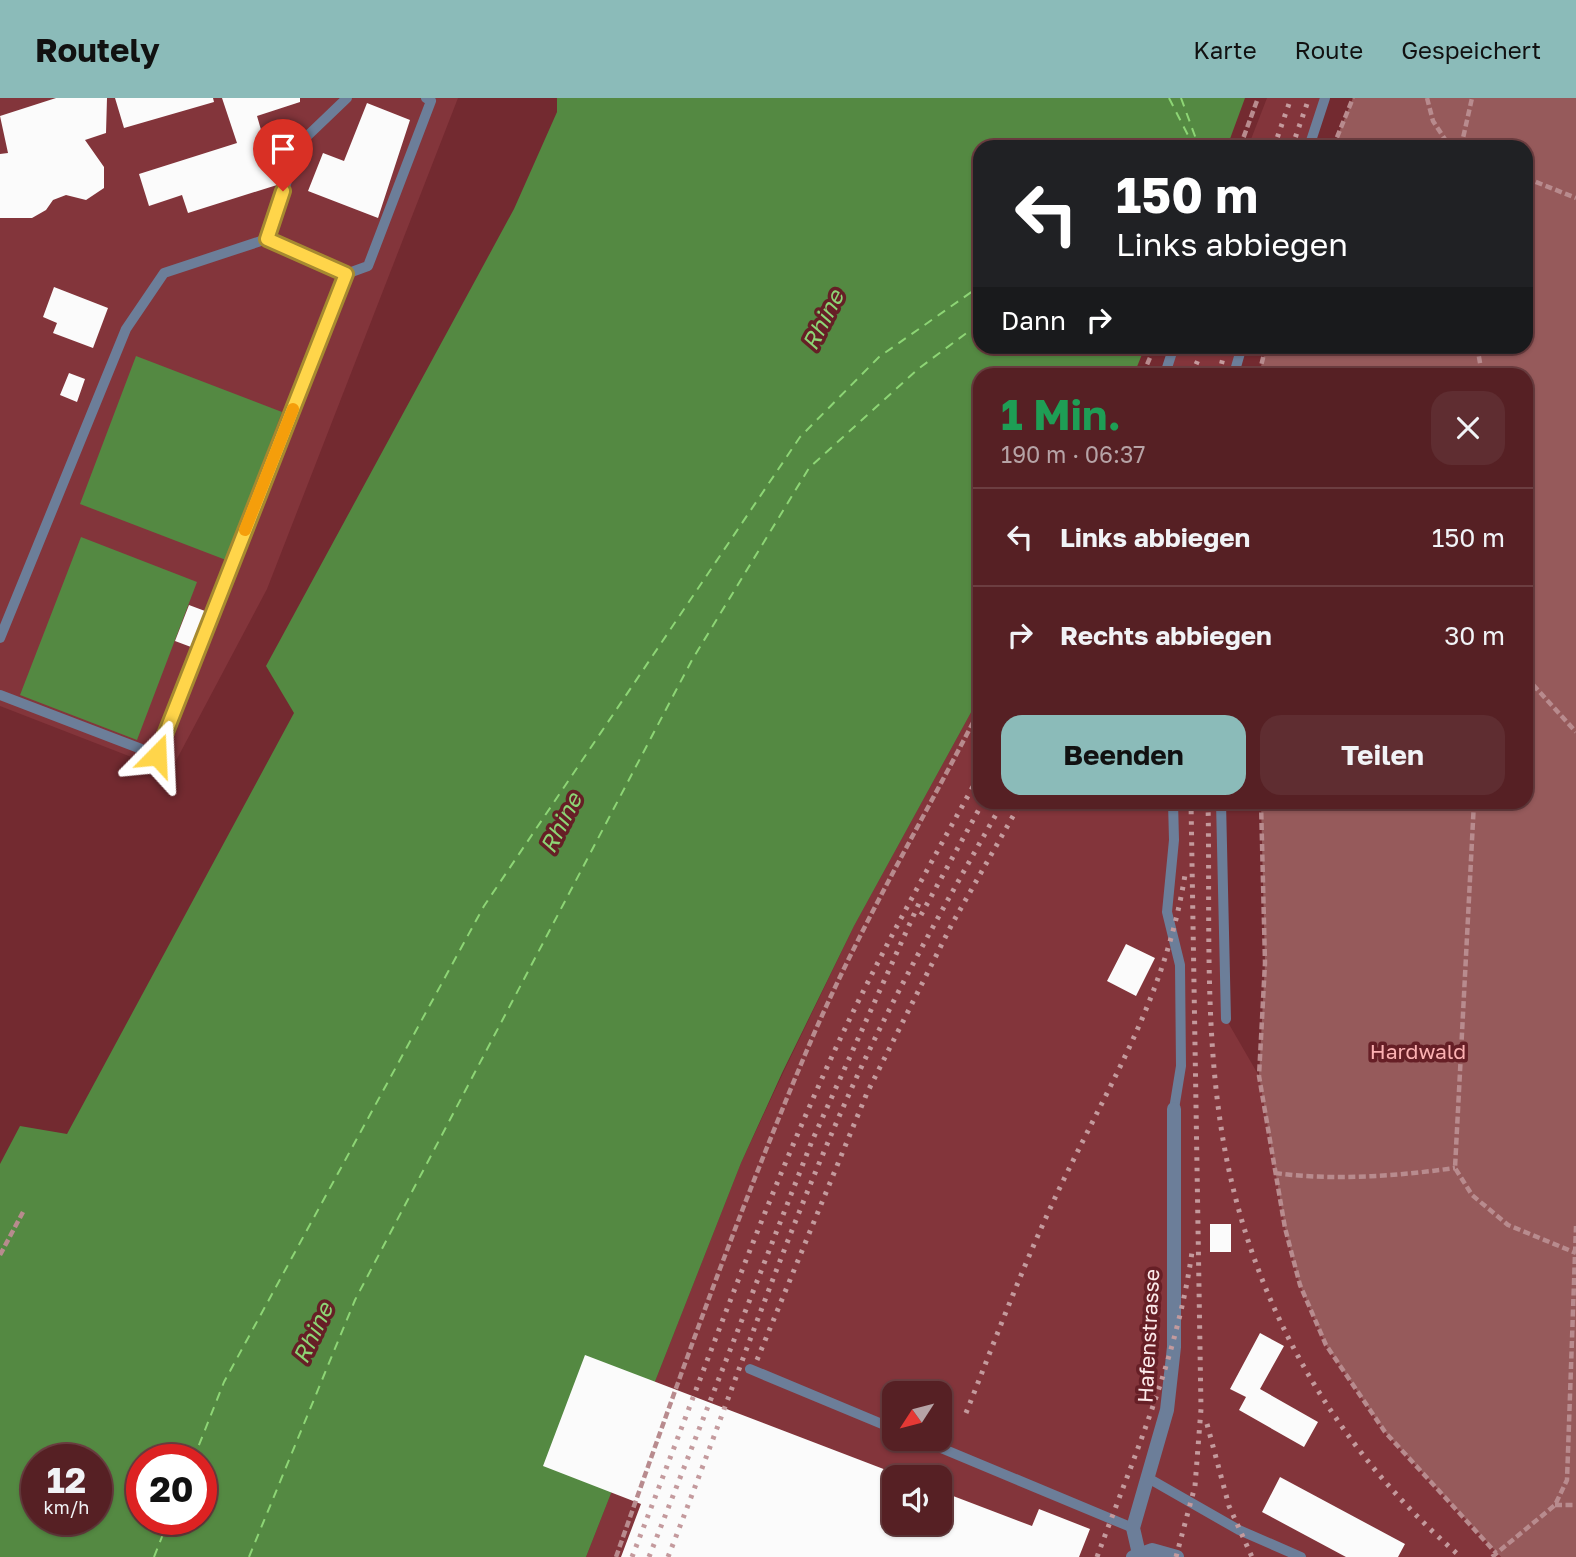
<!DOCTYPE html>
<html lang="de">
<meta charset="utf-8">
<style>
:root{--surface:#562024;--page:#5f2d31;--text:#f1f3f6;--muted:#b6a3a6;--line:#6c3e41;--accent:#8bbbb9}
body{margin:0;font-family:"Golos Text",sans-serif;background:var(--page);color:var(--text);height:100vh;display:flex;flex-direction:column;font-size:26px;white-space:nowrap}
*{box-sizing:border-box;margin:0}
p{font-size:23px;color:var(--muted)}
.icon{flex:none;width:38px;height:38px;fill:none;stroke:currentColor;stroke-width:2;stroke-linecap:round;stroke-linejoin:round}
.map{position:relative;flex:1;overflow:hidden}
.drawer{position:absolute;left:973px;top:270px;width:560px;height:441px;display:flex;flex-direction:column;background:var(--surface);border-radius:21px;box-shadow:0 2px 5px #0004,0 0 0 2px var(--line)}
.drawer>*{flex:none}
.banner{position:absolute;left:973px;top:42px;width:560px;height:214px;border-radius:21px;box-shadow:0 2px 5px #0004,0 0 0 2px var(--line);background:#202124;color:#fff;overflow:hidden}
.needle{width:46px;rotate:234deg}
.buttons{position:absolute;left:882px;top:1283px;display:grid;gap:14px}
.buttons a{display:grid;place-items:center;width:70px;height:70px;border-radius:14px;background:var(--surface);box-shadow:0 2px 5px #0004,0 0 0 2px var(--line);font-size:35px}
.speed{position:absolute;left:21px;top:1346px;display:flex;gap:14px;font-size:35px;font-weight:700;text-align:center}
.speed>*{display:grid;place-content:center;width:91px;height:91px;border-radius:50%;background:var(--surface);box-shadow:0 2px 5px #0004,0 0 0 2px var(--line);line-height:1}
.speed small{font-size:18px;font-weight:400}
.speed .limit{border:10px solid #d22;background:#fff;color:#111}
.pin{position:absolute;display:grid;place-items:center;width:60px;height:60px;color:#fff;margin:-72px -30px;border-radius:50% 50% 50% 0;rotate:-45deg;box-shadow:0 0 7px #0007}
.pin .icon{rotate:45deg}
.me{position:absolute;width:77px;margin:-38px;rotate:21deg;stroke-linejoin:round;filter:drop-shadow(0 0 5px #0008)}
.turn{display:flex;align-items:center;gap:24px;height:147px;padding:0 28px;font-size:32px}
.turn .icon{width:91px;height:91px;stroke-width:2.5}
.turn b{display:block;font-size:49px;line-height:60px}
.then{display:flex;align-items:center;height:66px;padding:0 28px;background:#0003;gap:14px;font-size:26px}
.round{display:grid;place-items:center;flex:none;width:74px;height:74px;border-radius:21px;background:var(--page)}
.head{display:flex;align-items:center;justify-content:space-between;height:119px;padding:0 28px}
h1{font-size:42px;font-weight:700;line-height:52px;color:#1e9e55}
.cta{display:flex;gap:14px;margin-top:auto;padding:14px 28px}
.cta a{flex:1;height:80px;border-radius:21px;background:var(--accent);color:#111;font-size:28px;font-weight:700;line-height:80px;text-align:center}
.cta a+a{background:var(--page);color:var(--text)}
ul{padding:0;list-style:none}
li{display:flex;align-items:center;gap:21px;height:98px;padding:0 28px;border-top:2px solid var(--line)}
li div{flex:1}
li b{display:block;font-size:26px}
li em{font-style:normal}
header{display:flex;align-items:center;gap:42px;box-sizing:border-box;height:98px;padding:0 35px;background:var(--accent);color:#111}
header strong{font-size:33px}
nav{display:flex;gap:38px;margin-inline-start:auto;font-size:24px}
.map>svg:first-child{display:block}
.built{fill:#83353b;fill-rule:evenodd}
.green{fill:#965a5b}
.water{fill:#548942;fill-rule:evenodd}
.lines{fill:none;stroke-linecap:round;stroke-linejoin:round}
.ferry{stroke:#8dd575;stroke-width:2;stroke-dasharray:9 7;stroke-linecap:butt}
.building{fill:#fbfbfb}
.path{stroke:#b88b8e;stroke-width:4.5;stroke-dasharray:7 3.5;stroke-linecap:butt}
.service{stroke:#6c7e99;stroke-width:10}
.minor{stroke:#6c7e99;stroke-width:14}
.rail{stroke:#c49a9d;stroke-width:5;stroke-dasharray:3.5 7;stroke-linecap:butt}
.route-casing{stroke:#a68a30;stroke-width:18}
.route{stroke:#ffd54a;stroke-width:12}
.slow{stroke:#f59e0b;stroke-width:12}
.labels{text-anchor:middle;stroke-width:7;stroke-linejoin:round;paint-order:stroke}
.park-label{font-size:21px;fill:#fcb1b2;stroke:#661f26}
.street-label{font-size:21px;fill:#fce9e9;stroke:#661f26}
.water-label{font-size:23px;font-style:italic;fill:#8dd575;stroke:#661f26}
</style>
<header>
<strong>Routely</strong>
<nav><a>Karte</a><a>Route</a><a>Gespeichert</a></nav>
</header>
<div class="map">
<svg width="1576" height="1459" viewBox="0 0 1576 1459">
<rect width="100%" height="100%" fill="#732a30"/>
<path class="built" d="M0,0H458L267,491L170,674L0,608Z
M1267,0H1325L1309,49H1248Z
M1170,249H1242L1234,276H1159Z
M980,598V704H1221L1226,921L1259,978L1285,1130L1326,1247L1385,1334L1501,1459H586L741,1065L783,975L854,828ZM894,1295H940V1340H894ZM894,1379H940V1424H894Z"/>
<path class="green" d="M1353,0H1576V1459H1501L1385,1334L1326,1247L1300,1187L1285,1130L1259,978L1265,865L1261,704H1526V276H1259L1266,249L1526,248V49H1333Z"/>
<path class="water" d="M557,0H1245L1227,49H980V248L1145,249L1134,276H980V598L854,828L782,975L741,1065L586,1459H0V1066L20,1028L67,1036L294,615L266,568L514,111L557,14ZM37,1362H96V1421H37ZM142,1362H201V1421H142Z
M136,258L282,314L226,462L80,406Z
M81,439L197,484L137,642L20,597Z"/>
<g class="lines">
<path class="ferry" d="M1169,0L1194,49
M1181,0L1199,49
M193,1362L224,1284L484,808L800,339L879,259L980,188
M154,1459L169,1421
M249,1459L355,1202L692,562L809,370L918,271L980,225"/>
</g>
<path class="building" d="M56,0H107L106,35L85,42L104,69V90L86,102L66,97L53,102L46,112L32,120H0V56L8,55L0,18Z
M115,0H213L214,4L124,30Z
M222,0H300V4L257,18L277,87L188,115L182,97L149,108L139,76L237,45Z
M367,5L410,22L378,120L308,93L323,55L344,63Z
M54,189L108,210L93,250L53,235L57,225L43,219Z
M69,275L85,281L77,304L60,297Z
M189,507L205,513L191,549L175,543Z
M1126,846L1155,860L1136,898L1107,883Z
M1210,1126H1231V1154H1210Z
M1260,1235L1284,1248L1260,1291L1318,1324L1304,1349L1239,1312L1246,1299L1230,1291Z
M585,1257L894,1375V1424H940V1393L1032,1428L1039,1411L1090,1431L1079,1459H621L641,1406L543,1368Z
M1280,1379L1405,1446L1398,1459H1346L1262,1414Z"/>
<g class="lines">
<path class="path" d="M1427,0L1433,23L1450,49
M1240,49L1258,0
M1333,49L1353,0
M1461,49L1472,0
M1526,80L1576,100
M1477,248L1482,276
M1143,276L1152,255
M1259,276L1266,248
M1526,579L1576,634
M1261,704L1265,865L1259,978L1285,1130L1300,1187L1326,1247L1385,1334L1496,1455
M1474,704L1455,1070L1472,1097L1508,1127L1576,1155
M1275,1075C1333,1083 1397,1078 1455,1070
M0,1157L23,1114
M1555,1407H1576
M616,1459C677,1286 738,1114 810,945C859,830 923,722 980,611
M1492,1459L1555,1407L1567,1382L1576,1128"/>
<path class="service" d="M1309,49L1325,0
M267,141L300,45L347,0
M1165,276L1174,248
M1234,276L1242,248
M0,540L126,231L164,175L267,141L346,176
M0,597L157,657L346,176L368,168L431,3L426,0
M1173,704L1174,742L1167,814L1180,867L1181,968L1174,1011
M1221,704L1226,921
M750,1271L894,1331
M917,1340L1133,1430
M1148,1380L1239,1432L1301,1459"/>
<path class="minor" d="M1139,1456L1133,1430L1167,1312L1174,1249V1011
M1133,1459L1152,1452L1177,1459"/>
<path class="rail" d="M1274,49L1291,0
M1292,49L1309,0
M1192,276L1204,248
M1219,276L1226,248
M1208,704C1210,806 1205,913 1219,1015C1242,1189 1328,1345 1461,1459
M921,817L983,704
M757,1262L867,995L952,826L1021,704
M966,1315C997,1237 1027,1157 1064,1081C1115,976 1166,894 1185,777
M1207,1326L1229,1408L1252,1459
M632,1459C696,1295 755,1128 828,967C873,868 927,772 980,676
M649,1459L812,1043L920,803
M668,1459C730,1301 784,1139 854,985C898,888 951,796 1003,704
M1097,1459C1134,1358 1177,1261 1192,1154
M1176,1459L1195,1388L1201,1311L1191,704"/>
</g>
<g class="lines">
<g class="route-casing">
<path id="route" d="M157,657L346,176L267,141L283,93"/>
</g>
<use href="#route" class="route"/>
<path class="slow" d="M245,432L293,311"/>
</g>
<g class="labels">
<g class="park-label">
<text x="1418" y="961">Hardwald</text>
</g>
<g class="street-label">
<text transform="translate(1149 1238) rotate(-87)" y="7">Hafenstrasse</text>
</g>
<g class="water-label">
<text transform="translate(823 222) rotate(-63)" y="8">Rhine</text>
<text transform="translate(561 725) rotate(-63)" y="8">Rhine</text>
<text transform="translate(313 1235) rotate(-65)" y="8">Rhine</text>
</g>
</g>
</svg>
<div class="buttons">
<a><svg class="needle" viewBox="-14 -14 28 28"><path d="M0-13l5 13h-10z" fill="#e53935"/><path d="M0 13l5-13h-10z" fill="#b6a3a6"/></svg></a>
<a><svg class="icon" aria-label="sound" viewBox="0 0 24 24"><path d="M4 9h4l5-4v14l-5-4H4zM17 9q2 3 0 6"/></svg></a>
</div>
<div class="speed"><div>12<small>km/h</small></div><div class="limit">20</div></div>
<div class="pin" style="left:283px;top:93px;background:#d93025"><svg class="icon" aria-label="arrive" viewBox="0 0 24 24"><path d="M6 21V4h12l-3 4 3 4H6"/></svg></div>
<svg class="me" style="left:157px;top:657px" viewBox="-20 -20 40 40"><path d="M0-17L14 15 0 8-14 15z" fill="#ffd54a" stroke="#fff" stroke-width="4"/></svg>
<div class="banner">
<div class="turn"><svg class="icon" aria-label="left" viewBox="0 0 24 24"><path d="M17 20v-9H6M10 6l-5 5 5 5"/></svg><div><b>150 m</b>Links abbiegen</div></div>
<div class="then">Dann<svg class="icon" aria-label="right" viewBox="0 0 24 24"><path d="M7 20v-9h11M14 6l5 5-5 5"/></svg></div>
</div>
<section class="drawer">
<div class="head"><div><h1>1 Min.</h1><p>190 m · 06:37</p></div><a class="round"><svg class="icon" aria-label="close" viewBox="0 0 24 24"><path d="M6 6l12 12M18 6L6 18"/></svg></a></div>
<ul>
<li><svg class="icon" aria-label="left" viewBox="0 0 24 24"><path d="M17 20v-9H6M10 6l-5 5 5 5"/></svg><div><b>Links abbiegen</b></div><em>150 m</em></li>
<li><svg class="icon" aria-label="right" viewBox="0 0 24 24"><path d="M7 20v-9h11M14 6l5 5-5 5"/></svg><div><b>Rechts abbiegen</b></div><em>30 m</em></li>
</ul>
<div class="cta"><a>Beenden</a><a>Teilen</a></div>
</section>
</div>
